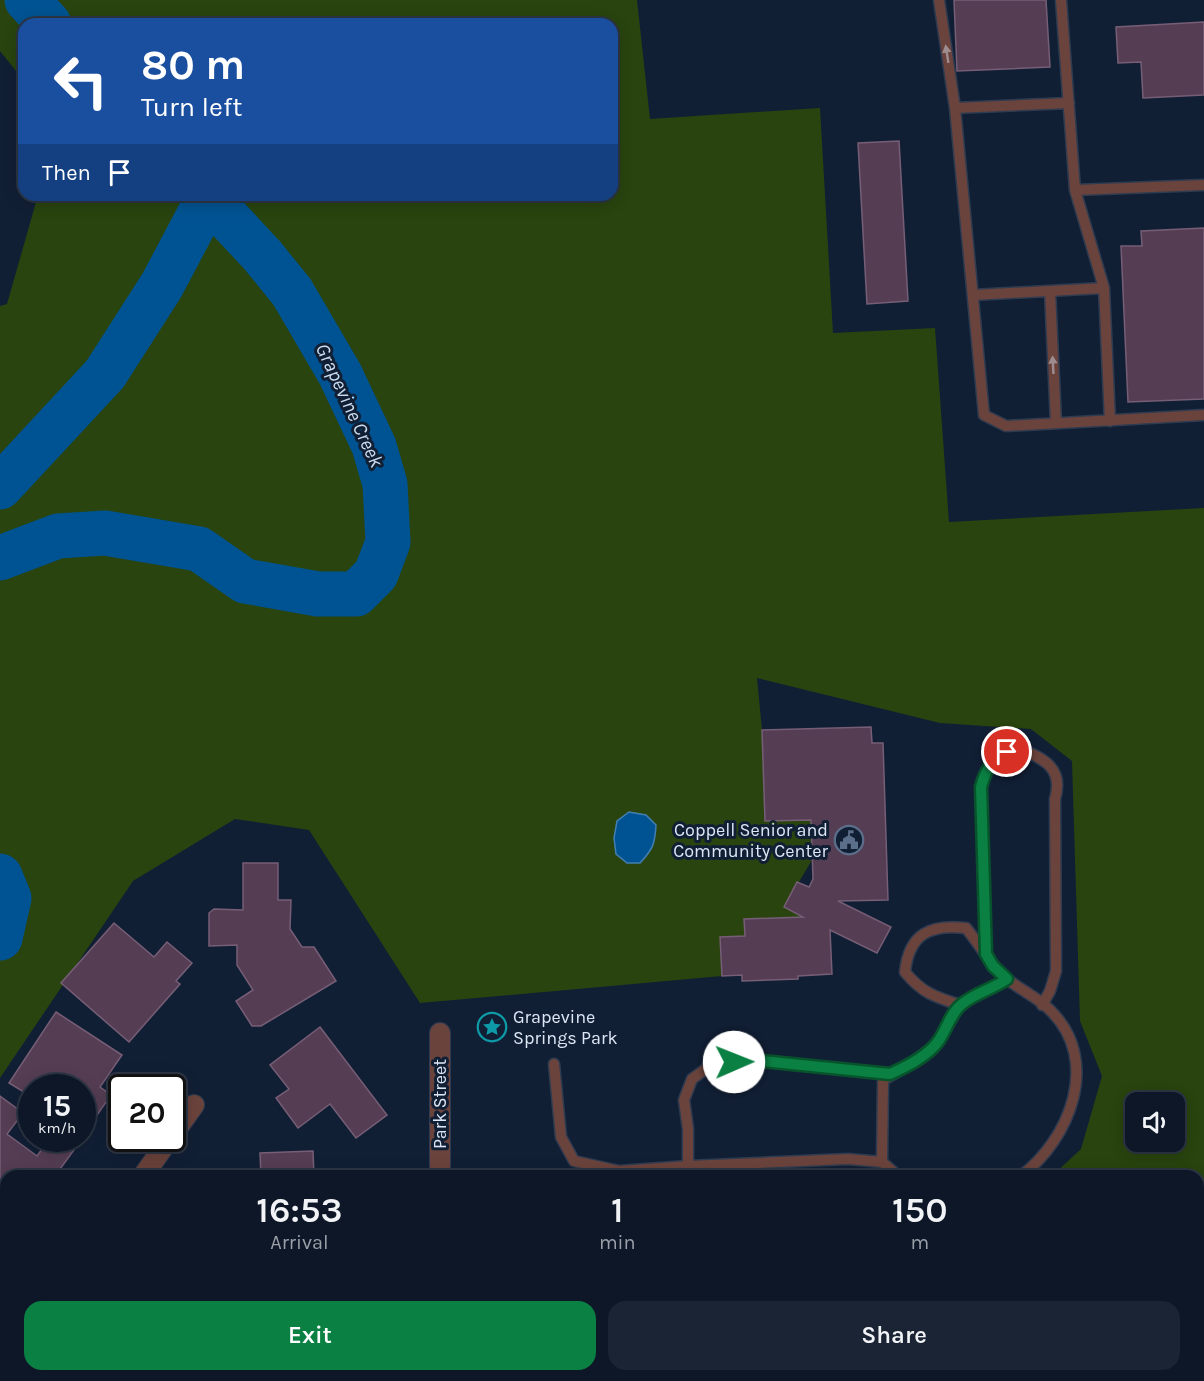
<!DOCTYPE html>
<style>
:root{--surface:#0d1728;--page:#1b2434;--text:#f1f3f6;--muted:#9a9fa8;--line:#2d3645;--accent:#0b8043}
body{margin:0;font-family:Karla,sans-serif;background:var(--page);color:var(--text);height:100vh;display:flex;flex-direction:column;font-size:22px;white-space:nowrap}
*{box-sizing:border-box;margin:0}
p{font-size:20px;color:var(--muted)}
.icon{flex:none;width:33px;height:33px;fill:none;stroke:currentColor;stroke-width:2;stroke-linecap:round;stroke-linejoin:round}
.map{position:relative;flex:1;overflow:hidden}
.details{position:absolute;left:0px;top:1170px;width:1204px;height:212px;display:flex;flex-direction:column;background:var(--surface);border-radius:18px 18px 0 0;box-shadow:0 3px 15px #0003,0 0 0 2px var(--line)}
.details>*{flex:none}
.banner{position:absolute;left:18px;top:18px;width:600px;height:183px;border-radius:18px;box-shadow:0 3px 15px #0003,0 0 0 2px var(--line);background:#1a4fa0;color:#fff;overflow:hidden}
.controls{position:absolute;left:1125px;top:1092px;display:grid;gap:12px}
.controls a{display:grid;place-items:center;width:60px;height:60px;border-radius:12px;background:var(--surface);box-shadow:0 3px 15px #0003,0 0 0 2px var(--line);font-size:30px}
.speed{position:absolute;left:18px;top:1074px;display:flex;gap:12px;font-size:30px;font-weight:700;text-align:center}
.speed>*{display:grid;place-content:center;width:78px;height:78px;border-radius:50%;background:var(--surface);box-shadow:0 3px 15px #0003,0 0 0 2px var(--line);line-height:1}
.speed small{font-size:15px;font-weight:400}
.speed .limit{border:3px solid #111;border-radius:9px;background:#fff;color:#111}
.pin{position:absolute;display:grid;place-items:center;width:51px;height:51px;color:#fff;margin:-26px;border:3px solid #fff;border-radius:50%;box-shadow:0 2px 6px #0007}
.me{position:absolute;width:66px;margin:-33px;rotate:89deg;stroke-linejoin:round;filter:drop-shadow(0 0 4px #0008)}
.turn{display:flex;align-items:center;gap:21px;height:126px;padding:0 24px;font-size:27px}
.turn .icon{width:78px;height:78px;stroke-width:2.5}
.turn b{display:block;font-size:42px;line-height:51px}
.then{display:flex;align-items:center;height:57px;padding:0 24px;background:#0003;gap:12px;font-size:22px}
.eta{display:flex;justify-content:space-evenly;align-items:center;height:102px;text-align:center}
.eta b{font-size:36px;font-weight:600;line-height:42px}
.cta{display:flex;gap:12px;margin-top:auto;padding:12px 24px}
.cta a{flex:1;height:69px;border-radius:18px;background:var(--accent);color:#fff;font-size:24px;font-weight:600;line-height:69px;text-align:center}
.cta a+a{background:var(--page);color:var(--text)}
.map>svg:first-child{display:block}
.green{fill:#29440f;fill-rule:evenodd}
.water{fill:#005392;stroke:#427fb0;stroke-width:1.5}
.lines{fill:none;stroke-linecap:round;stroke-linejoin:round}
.river{stroke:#005392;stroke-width:45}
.building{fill:#553e54;stroke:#765e76;stroke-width:1.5}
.lane-casing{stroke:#2e3b50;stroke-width:13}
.street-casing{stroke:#2e3b50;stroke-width:22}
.lane{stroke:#6a433c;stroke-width:10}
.street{stroke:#6a433c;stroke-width:20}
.oneway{fill:#9e8c8f}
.route-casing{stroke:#07532c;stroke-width:15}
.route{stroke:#0b8043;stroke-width:10}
.labels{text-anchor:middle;stroke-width:6;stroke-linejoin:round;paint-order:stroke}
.poi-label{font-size:18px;fill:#dde6f5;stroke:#111f35;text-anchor:end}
.street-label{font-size:18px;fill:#dde6f5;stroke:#111f35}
.water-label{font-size:20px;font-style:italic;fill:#ccdcef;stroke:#111f35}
</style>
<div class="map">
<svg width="1204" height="1381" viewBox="0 0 1204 1381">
<rect width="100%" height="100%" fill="#111f35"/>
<path class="green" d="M0,0H637L650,119L820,108L833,333L935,328L949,522L1204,508V1381H838L840,1376H1198V1176H1052L1081,1149L1102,1076L1080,1021L1072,761L1031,729L940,723L757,678L762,730L765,821L811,820L812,860L784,907L803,917L744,919L745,936L720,938L722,976L420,1003L309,830L235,819L133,881L0,1078V306L7,304L38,195H612V24H24V81L0,51ZM1136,1102H1174V1142H1136Z"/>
<path class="water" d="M629,812L646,815L656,825C655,844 653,849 640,863H627L616,854L614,838L617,821Z"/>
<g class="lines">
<path class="river" d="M27,0L49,24
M0,487L105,374L162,285L208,198
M0,558L58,536L105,533L199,549L245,581L318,594H356L376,574L388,542L385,484L374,446L340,374L292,292L262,255L206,195
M0,876L9,898L0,938"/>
</g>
<path class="building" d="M954,0H1046L1050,67L957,71Z
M1204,22V95L1143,98L1141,62L1118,63L1116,27Z
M899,141L908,301L867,304L858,143Z
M1204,228V399L1128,402L1121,246H1142L1141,231Z
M871,727L872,743H883L888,900L838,901L891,927L877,953L830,930L832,974L798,976V979L742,981V975L722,976L720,937L745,936L744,919L803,917L784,907L797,882L809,887L813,879L811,820L765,821L762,730Z
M243,863H278V900H291L290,929L302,947H314L336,981L261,1026H252L236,1001L253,990L237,965V945L209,946V913L214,909L243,910Z
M114,923L154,957L167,942L192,963L176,981L180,984L129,1042L61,983Z
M56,1012L122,1055L100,1087L111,1095L95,1118L82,1110V1088H32V1097L9,1083Z
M320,1027L387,1115L356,1138L330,1104L298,1128L276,1098L289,1089L270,1065Z
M0,1096L23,1113L7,1134L37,1156L50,1138H59L74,1150L55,1176H6V1210L0,1206Z
M313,1151L314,1176H261L260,1153Z
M143,1376H185L183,1381H155Z
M220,1376H296V1381H220Z
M337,1376H403L404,1381H337Z"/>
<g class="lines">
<g class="lane-casing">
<path id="lane" d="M939,0L955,108
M1061,0L1075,190L1204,185
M1069,103L955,108L984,415L1006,426L1204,415
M1075,190L1104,288
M1050,291L1056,423
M973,295L1104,288L1110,421
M986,951L981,787C987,764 997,756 1019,748C1044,759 1064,768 1055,799L1056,971L1050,991L1042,1005
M1007,979C992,990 975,995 960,1005C935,997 922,993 905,972C909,933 931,924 966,928C980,945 990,964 1006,978C1020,990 1039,998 1051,1011C1101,1061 1070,1139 1021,1176
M554,1064L561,1137L574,1161L619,1171L688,1166L848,1159L882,1162L898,1176
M882,1162L883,1080L909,1065L936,1045L960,1005
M688,1166V1129L684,1100L692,1079L714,1063L753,1060L890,1074
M786,1381L790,1376"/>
</g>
<g class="street-casing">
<path id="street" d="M172,1136L194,1105
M143,1176L170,1138
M440,1176V1033
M0,1368L6,1360
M440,1381V1376"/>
</g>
<use href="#lane" class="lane"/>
<use href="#street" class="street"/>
</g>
<defs><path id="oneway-solid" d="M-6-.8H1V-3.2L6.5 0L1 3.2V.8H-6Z" transform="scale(1.5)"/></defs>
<g class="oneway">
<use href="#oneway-solid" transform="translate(947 54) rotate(-99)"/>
<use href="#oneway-solid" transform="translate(1053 365) rotate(-93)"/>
</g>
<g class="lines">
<g class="route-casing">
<path id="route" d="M734,1062L753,1060L890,1074C906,1067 926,1057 937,1043C946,1032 950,1013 962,1004C975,993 993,989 1007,979L993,966L986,954L981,787C986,768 991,763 1007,752"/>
</g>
<use href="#route" class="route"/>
</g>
<defs>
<g id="civic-ring" transform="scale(1.5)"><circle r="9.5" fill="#111f35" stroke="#5c6f8a" stroke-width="1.5"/><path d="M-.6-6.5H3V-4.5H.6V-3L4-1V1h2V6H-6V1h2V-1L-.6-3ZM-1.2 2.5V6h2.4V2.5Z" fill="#5c6f8a"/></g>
<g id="sight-ring" transform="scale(1.5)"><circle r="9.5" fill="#111f35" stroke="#0f9aa8" stroke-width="1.5"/><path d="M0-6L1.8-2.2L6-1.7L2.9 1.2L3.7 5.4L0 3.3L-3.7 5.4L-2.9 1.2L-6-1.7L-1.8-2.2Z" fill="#0f9aa8"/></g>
</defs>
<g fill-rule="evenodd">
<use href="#civic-ring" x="849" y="840"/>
<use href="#sight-ring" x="492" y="1027"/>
</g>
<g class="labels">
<g class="poi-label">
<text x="828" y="836">Coppell Senior and<tspan x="828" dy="21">Community Center</tspan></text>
<text x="513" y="1023" text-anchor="start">Grapevine<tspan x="513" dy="21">Springs Park</tspan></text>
</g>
<g class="street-label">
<text transform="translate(440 1104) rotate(-90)" y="6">Park Street</text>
</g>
<g class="water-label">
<text transform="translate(350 405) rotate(65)" y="7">Grapevine Creek</text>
</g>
</g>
</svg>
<div class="controls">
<a><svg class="icon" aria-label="sound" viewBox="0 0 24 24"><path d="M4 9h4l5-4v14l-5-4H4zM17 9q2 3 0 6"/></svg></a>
</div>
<div class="speed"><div>15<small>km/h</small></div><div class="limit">20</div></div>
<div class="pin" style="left:1007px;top:752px;background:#d93025"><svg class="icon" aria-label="arrive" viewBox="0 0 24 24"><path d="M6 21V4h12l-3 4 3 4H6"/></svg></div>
<svg class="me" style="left:734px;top:1062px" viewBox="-20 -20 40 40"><circle r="19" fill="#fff"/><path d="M0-13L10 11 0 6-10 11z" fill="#0b8043"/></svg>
<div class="banner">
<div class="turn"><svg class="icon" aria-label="left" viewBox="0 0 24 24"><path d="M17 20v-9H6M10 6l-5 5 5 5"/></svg><div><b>80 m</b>Turn left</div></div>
<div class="then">Then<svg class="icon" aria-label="arrive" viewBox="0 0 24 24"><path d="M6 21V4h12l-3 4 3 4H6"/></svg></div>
</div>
<section class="details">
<div class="eta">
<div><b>16:53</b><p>Arrival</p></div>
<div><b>1</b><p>min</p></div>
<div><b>150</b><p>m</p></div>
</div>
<div class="cta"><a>Exit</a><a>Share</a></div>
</section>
</div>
